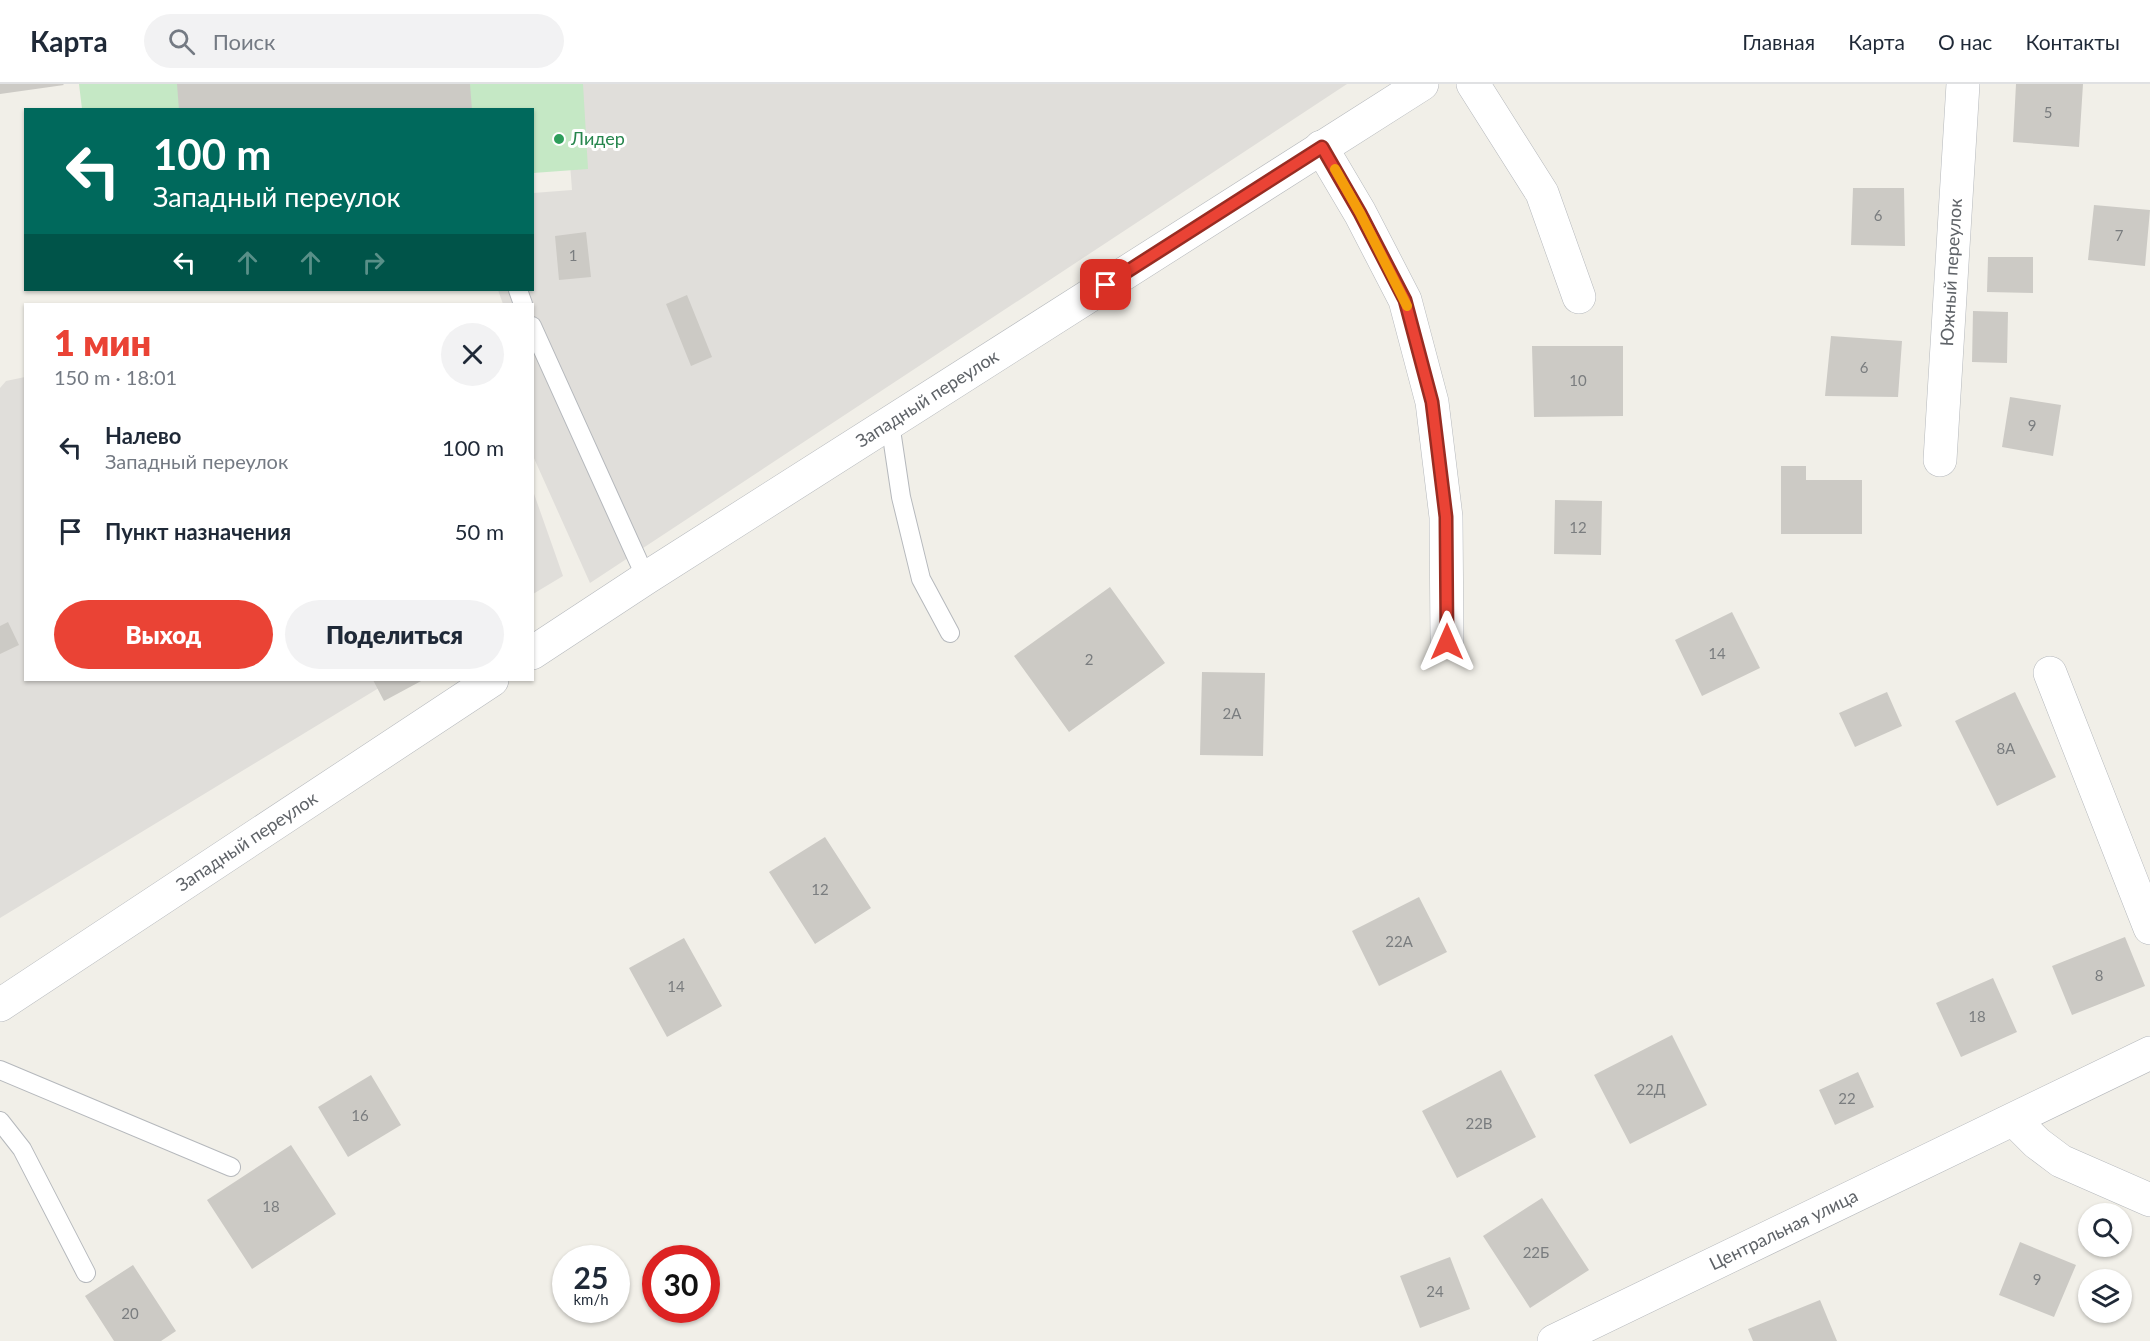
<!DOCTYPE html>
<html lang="ru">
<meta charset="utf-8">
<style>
:root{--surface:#fff;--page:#f2f2f3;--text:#1f2937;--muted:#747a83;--line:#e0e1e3;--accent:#ea4335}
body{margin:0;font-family:Lato,sans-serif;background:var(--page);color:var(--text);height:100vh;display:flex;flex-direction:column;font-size:22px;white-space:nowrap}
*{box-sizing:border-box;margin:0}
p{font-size:20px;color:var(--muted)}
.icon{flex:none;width:33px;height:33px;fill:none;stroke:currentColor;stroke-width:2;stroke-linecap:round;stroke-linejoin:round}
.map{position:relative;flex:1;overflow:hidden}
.drawer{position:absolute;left:24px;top:219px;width:510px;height:378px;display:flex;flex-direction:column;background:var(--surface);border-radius:0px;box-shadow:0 2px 4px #0004}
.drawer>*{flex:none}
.hud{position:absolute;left:24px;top:24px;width:510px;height:183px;border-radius:0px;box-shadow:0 2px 4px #0004;background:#00695c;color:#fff;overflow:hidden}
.controls{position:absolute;left:2078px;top:1119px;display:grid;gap:12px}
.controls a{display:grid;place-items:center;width:54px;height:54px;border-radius:50%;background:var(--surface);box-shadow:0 2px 4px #0004;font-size:30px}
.speed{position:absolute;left:552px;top:1161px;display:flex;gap:12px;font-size:30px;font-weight:700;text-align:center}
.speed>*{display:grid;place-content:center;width:78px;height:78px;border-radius:50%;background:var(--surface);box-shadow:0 2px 4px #0004;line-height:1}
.speed small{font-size:15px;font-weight:400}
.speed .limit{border:9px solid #d22;background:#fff;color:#111}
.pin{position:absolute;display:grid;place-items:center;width:51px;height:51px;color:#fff;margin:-26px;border-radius:12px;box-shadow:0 3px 9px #0006}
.me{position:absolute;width:66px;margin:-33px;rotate:0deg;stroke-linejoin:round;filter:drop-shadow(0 0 4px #0008)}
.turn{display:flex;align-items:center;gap:21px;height:126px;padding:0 30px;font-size:27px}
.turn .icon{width:78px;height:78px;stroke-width:2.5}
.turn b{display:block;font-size:42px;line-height:51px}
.lanes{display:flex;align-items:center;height:57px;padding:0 30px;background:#0003;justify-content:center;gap:30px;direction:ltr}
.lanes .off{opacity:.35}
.round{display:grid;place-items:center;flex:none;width:63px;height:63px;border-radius:32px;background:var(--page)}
.summary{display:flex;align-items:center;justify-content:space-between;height:102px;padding:0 30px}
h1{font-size:36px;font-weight:800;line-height:45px;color:var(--accent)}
.primary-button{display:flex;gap:12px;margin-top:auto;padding:12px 30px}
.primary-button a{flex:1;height:69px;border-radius:36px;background:var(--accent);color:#fff;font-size:24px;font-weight:800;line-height:69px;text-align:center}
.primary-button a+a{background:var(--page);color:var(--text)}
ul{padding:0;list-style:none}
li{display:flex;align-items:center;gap:18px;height:84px;padding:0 30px}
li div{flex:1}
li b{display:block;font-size:22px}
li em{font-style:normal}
header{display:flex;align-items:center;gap:36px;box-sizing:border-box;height:84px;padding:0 30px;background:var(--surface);border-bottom:2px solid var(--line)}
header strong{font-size:28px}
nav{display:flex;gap:33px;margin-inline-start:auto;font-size:21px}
.search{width:420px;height:54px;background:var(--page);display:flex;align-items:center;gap:15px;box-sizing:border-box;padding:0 21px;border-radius:33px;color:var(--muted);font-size:22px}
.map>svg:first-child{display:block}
.industrial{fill:#e0deda}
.green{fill:#c5e8c5}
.building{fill:#cccac5}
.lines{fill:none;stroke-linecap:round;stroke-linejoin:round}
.lane-casing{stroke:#b5b8bc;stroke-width:20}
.street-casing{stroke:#b5b8bc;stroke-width:34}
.lane{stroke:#fff;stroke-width:18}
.street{stroke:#fff;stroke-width:33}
.route-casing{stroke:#982c22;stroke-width:15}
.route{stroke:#ea4335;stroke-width:10}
.slow{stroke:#f59e0b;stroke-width:10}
.leisure-dot{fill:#2e9e5b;stroke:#fff;stroke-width:2}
.labels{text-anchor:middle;stroke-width:6;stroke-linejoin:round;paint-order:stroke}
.number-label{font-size:15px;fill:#7a7d7f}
.leisure-label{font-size:18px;fill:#27864d;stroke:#fff;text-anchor:start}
.street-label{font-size:18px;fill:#5f6368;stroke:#fff}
</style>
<header>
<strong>Карта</strong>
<div class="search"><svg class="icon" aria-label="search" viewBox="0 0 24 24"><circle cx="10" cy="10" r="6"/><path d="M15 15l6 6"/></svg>Поиск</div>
<nav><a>Главная</a><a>Карта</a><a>О нас</a><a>Контакты</a></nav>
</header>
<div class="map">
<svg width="2150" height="1257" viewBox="0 0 2150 1257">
<rect width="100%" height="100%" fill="#f1efe8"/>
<path class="industrial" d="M564,0H1347L590,499L533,372L532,220H503L498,206H532L533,109L572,106Z
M25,293L26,596H392L0,834V304L6,297Z
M533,407L563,492L533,510H532Z"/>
<path class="green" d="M79,0H583L588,85L533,89L532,26L82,25Z"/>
<path class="building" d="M0,0H63L64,1L0,10Z
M177,0H470L472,26H179Z
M2016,0H2083L2079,63L2013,58Z
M1853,104H1904L1905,162L1851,161Z
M2094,121L2150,126L2145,182L2088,176Z
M586,148L591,193L559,196L555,152Z
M1988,173H2033V209L1987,208Z
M687,211L712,273L691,282L666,220Z
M1973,227L2008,228L2007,279L1972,278Z
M1831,252L1902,257L1898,313L1825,312Z
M1532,262H1623V332L1534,333Z
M2010,313L2061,321L2053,372L2002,363Z
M1781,382H1806V396H1862V450H1781Z
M1555,416L1602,417L1601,471L1554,470Z
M1110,503L1165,579L1069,648L1014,572Z
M1732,528L1760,584L1702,612L1675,556Z
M8,538L19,561L0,570V542Z
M1202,588L1265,589L1263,672L1200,671Z
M373,596H423L384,617Z
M1887,608L1902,642L1855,663L1839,629Z
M2015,608L2056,693L1997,722L1955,637Z
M825,753L871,824L815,860L769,788Z
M1419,813L1447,868L1379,902L1352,847Z
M2125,853L2145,902L2072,931L2052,882Z
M684,854L722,922L667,953L629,884Z
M1993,894L2017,948L1961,973L1936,919Z
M1672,951L1707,1021L1630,1060L1594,991Z
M1501,986L1536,1053L1457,1094L1422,1027Z
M1858,988L1874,1023L1835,1041L1819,1006Z
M371,991L401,1041L348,1073L318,1023Z
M291,1061L336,1130L252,1185L207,1116Z
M1542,1114L1589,1186L1530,1224L1483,1152Z
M2020,1158L2076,1181L2054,1233L1999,1211Z
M1450,1173L1470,1225L1420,1244L1400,1192Z
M133,1181L176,1247L161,1257H114L85,1212Z
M1820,1216L1837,1257H1753L1748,1245Z"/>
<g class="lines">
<g class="lane-casing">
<path id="lane" d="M518,206L523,220
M532,242L646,494
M890,339L901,413L921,495L950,549
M0,986L231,1083
M0,1037L22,1065L86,1189"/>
</g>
<g class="street-casing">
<g id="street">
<path d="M1473,0L1542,109L1579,213"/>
<path d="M1321,63L1360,129L1405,216L1432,318L1446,433L1447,558"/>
<path id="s1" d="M1940,376L1963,0"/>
<path id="s2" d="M532,569L646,494L1422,0"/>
<path d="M2050,589L2150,844"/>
<path id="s3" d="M0,921L492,596"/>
<path d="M2014,1036L2037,1059L2061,1077L2150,1116"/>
<path id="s4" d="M1554,1257L2150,969"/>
</g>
</g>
<use href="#lane" class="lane"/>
<use href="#street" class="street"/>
</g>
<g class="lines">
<g class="route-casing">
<path id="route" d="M1106,201L1322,63L1360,129L1405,216L1432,318L1446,433L1447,558"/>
</g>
<use href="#route" class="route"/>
<path class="slow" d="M1335,85L1360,129L1407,222"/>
</g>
<circle class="leisure-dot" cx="559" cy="55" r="6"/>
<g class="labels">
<g class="number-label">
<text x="2048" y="34">5</text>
<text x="1878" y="137">6</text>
<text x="2119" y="157">7</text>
<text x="573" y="177">1</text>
<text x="1864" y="289">6</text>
<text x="1578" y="302">10</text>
<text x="2032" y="347">9</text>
<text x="1578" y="449">12</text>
<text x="1717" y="575">14</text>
<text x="1089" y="581">2</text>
<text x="1232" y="635">2А</text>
<text x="2006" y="670">8А</text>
<text x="820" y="811">12</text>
<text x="1399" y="863">22А</text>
<text x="2099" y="897">8</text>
<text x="676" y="908">14</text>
<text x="1977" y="938">18</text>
<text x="1651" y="1011">22Д</text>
<text x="1847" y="1020">22</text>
<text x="360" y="1037">16</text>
<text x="1479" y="1045">22В</text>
<text x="271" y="1128">18</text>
<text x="1536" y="1174">22Б</text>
<text x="2037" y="1201">9</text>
<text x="1435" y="1213">24</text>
<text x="130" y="1235">20</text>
</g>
<g class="leisure-label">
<text x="571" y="61">Лидер</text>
</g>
<g class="street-label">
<text dy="6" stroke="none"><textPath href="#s1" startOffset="188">Южный переулок</textPath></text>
<text dy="6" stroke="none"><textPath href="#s2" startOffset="470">Западный переулок</textPath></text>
<text dy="6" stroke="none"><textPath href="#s3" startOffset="296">Западный переулок</textPath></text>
<text dy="6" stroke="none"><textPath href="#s4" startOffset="255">Центральная улица</textPath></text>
</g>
</g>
</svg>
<div class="controls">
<a><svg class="icon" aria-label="search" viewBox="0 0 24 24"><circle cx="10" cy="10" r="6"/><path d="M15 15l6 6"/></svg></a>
<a><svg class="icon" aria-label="layers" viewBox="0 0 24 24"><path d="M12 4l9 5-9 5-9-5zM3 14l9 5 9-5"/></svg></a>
</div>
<div class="speed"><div>25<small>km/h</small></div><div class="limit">30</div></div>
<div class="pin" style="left:1106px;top:201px;background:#d93025"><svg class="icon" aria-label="arrive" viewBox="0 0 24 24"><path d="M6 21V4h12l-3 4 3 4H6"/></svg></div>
<svg class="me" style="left:1447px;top:558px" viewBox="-20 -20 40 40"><path d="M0-17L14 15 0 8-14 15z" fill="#ea4335" stroke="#fff" stroke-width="4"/></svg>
<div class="hud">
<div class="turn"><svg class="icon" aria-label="left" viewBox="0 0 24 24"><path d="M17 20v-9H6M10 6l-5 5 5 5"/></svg><div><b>100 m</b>Западный переулок</div></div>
<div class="lanes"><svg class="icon" aria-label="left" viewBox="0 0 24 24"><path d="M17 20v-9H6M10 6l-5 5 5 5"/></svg><svg class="icon off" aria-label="ahead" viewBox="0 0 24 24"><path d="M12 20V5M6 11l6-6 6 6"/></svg><svg class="icon off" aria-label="ahead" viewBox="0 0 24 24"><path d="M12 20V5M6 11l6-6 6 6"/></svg><svg class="icon off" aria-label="right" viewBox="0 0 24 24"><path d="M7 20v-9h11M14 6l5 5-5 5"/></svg></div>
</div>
<section class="drawer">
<div class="summary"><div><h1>1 мин</h1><p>150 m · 18:01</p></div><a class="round"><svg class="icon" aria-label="close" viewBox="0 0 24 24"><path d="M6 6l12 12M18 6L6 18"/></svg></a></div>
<ul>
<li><svg class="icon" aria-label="left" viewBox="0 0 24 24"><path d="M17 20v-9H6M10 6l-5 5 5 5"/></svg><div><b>Налево</b><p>Западный переулок</p></div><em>100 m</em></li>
<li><svg class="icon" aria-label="arrive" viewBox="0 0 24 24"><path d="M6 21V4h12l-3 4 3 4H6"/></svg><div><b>Пункт назначения</b></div><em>50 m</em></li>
</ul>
<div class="primary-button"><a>Выход</a><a>Поделиться</a></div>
</section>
</div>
